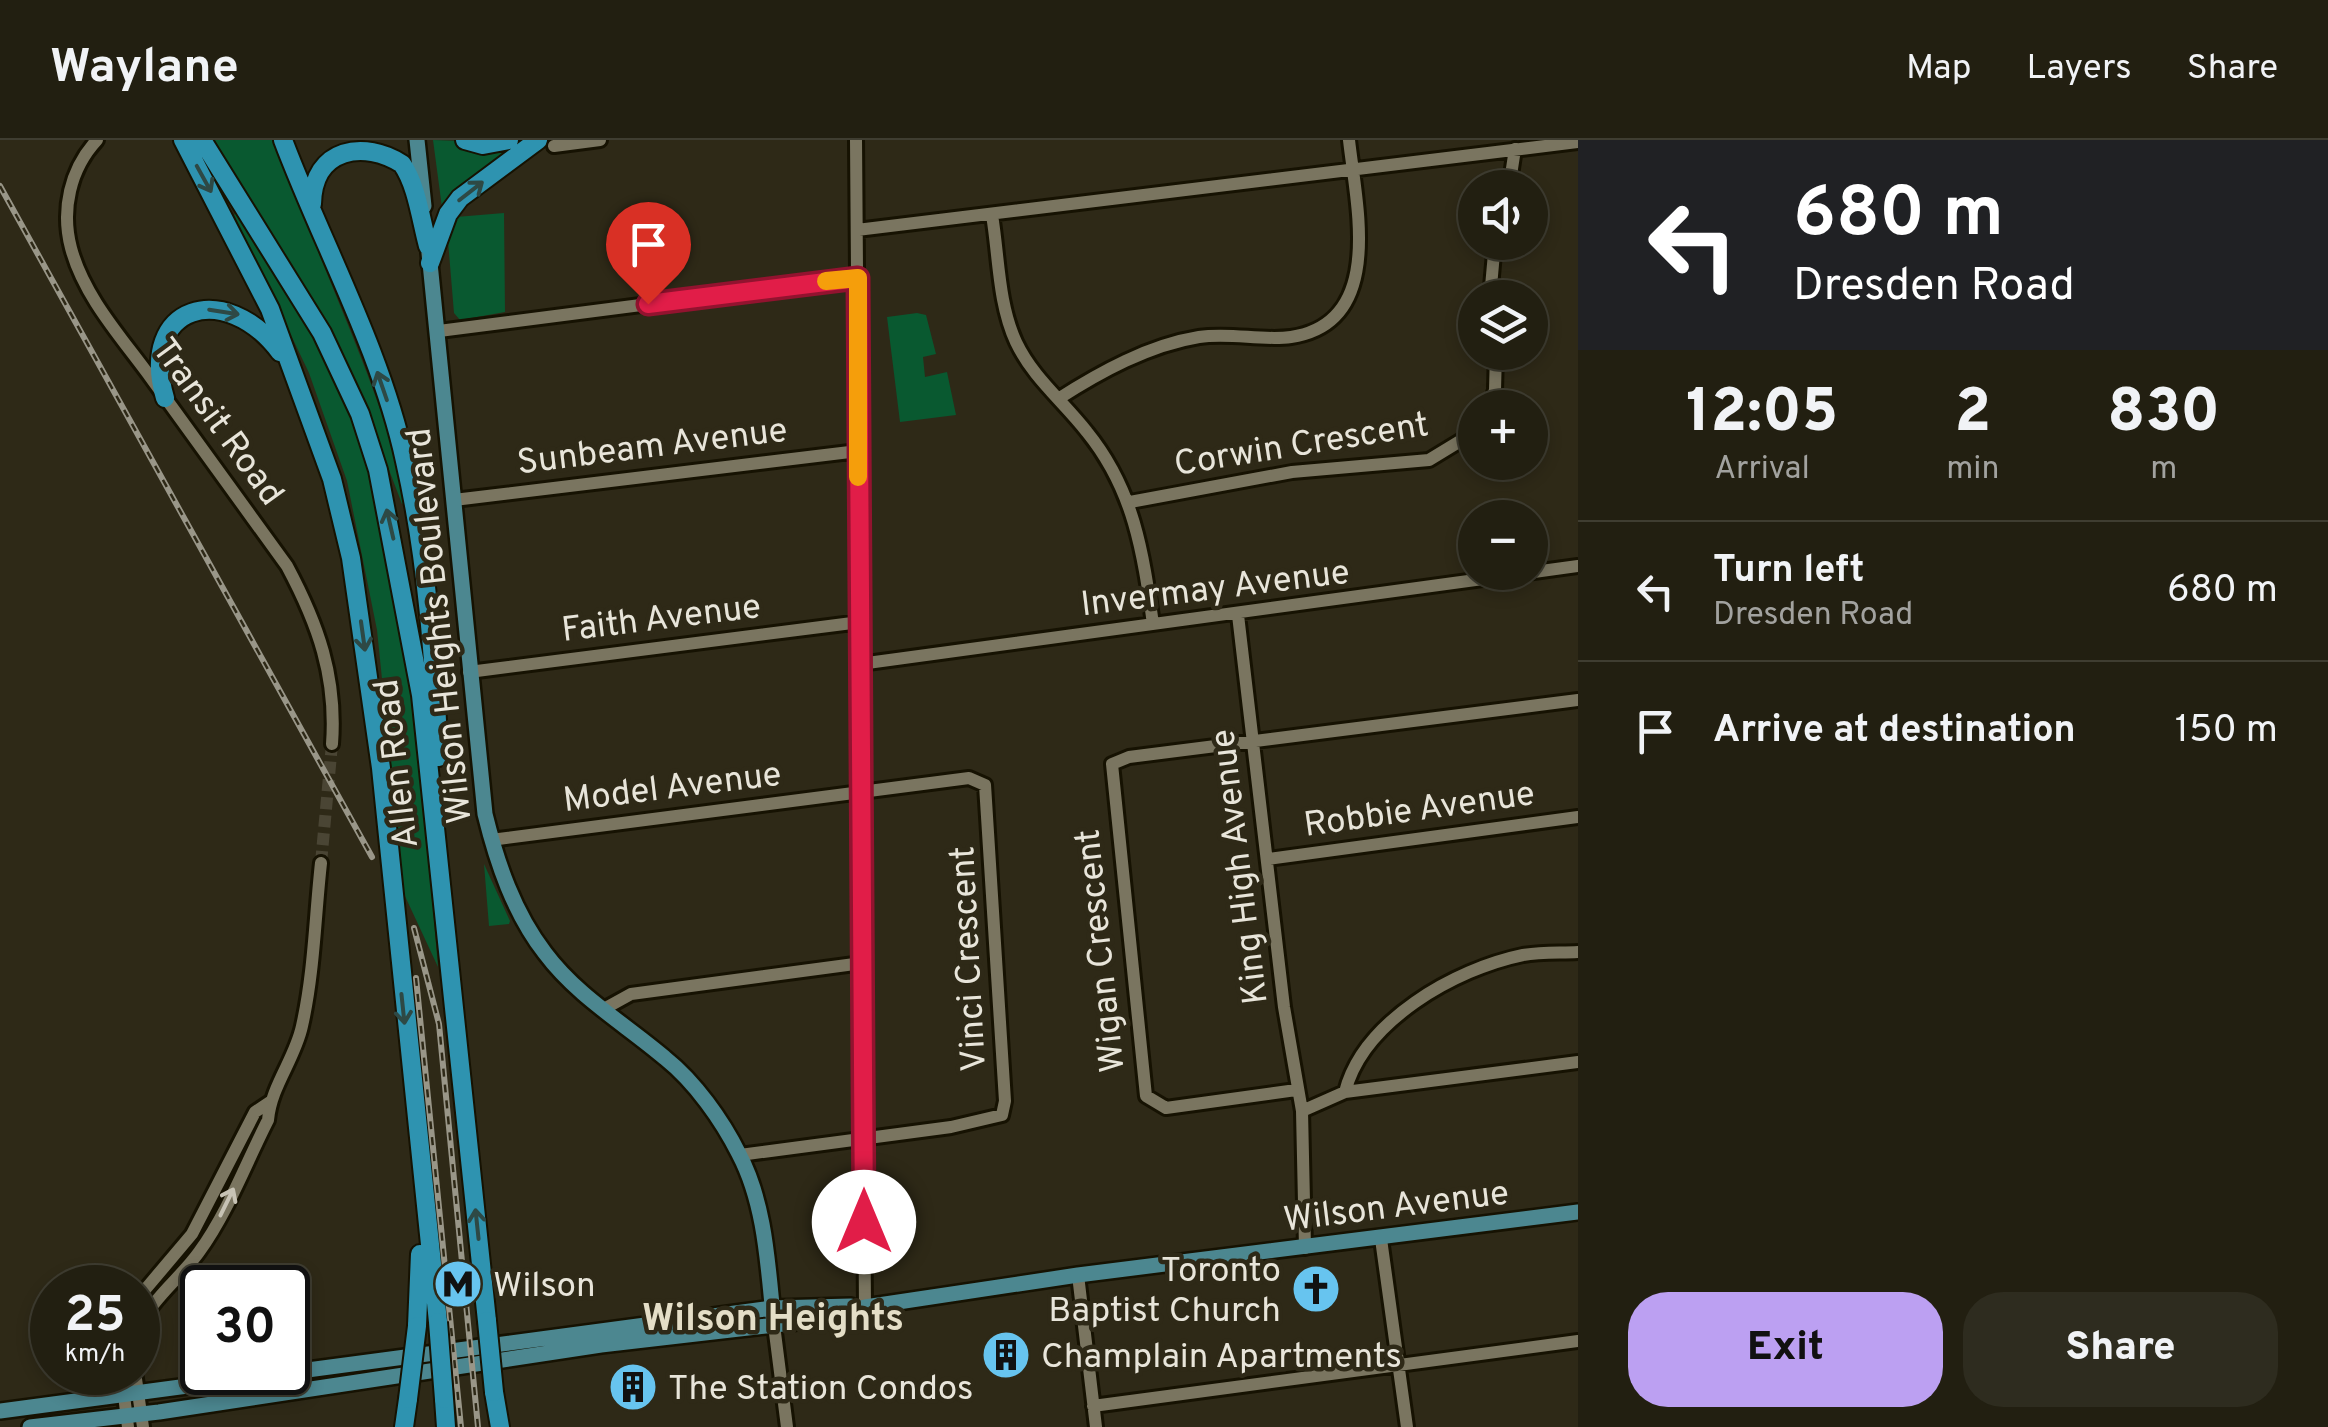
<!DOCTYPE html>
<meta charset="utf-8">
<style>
:root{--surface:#221f11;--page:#2e2c1f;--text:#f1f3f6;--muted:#a2a29f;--line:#3f3d31;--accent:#bca0f2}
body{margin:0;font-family:Overpass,sans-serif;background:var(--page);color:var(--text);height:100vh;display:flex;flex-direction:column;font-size:38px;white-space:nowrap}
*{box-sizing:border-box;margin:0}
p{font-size:32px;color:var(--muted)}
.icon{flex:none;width:55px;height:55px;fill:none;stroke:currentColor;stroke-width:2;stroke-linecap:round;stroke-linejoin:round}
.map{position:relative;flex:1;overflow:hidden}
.sheet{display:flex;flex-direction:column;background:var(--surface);width:750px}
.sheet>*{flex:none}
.banner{background:#202124;color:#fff;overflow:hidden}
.tools{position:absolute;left:1458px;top:30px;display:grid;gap:20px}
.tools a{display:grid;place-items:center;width:90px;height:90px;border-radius:50%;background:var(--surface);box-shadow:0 5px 15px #0003,0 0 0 2px var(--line);font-size:50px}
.speed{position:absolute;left:30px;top:1125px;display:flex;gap:20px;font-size:50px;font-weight:700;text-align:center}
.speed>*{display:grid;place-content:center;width:130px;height:130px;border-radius:50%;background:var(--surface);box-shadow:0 5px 15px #0003,0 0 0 2px var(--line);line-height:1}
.speed small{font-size:25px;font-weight:400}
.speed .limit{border:5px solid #111;border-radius:15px;background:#fff;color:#111}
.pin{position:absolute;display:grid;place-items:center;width:85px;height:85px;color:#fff;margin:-102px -42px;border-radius:50% 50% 50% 0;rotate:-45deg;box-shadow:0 0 10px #0007}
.pin .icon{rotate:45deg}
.me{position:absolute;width:110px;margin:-55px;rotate:0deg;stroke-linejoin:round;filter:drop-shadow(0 0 8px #0008)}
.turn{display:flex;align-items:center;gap:35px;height:210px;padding:0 50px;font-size:45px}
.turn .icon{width:130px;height:130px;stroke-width:2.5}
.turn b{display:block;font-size:70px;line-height:85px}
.eta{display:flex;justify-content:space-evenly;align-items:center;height:170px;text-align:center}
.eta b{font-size:60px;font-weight:800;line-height:70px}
.cta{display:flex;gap:20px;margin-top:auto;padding:20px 50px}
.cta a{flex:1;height:115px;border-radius:40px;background:var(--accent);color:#111;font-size:40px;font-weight:800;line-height:115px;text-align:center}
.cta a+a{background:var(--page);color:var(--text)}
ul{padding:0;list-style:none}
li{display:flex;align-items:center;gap:30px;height:140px;padding:0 50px;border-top:2px solid var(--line)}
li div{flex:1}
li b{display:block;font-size:38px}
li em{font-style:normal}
header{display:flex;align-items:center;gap:60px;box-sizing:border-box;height:140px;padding:0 50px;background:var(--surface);border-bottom:2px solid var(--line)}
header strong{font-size:48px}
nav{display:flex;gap:55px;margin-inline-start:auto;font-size:35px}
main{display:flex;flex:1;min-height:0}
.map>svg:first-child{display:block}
.green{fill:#095930}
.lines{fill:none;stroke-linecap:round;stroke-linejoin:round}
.minor-tunnel{stroke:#4a4534;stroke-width:12;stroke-dasharray:12 6;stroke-linecap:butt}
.minor-casing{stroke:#161202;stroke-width:18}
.major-casing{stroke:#161202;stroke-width:20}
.highway-casing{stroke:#161202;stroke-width:22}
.minor{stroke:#7a7560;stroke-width:12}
.major{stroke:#4c8790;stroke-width:15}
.highway{stroke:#2e93b0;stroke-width:18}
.rail-casing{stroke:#999688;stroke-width:6}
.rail{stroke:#2e2917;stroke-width:2.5;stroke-dasharray:8;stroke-linecap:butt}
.highway-bridge-casing{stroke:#161202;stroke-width:22;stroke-linecap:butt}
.highway-bridge{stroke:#2e93b0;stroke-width:18}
.oneway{stroke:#2e4945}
.oneway2{stroke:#c7c3b5}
.route-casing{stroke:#92132f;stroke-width:25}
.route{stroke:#e11d48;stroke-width:18}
.slow{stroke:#f59e0b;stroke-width:18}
.labels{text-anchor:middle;stroke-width:9;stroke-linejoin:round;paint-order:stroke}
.street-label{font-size:35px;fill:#e8e5da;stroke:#2e2917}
.poi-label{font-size:35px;fill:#e8e5da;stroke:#2e2917;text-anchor:start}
.neighbourhood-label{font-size:38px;font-weight:bold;fill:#e4dec7;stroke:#2e2917}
</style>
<header>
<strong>Waylane</strong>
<nav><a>Map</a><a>Layers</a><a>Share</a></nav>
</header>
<main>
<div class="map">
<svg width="1578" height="1287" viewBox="0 0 1578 1287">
<rect width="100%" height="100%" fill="#2e2917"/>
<path class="green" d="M209,0H277C316,123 378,235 407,361L402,364L354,238Z
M433,0L516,3L522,6L443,75Z
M237,72C283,143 329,213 358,293C416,456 423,655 438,827L404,754L377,490L347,341L309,233L234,75Z
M504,73L505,172L460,180L454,173L448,101L456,77Z
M917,173L926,175L936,214L923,217L925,237L947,232L956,275L900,282L887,177Z
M484,724L510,781L509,784L489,786Z"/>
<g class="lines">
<path class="minor-tunnel" d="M321,723L332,604"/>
<g class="minor-casing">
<path id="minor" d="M97,0C70,29 61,70 71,108C84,157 122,198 151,238C196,301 242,363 287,426C318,484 337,537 332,604
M856,0L865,1167
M554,6L600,0
M1509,48L1515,9
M992,75C999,117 998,163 1016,202C1033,238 1063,261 1087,292C1134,350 1143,412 1153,484
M857,90L1578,2
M1490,158L1495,102
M439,191L858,137
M1058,259C1100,232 1149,205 1199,197C1230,192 1261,201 1291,197C1386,183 1356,64 1349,0
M1489,268L1495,250L1496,212
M454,360L858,311
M1130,362L1292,332L1429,320L1475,292
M1238,475L1284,867L1302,971L1305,1108
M860,524L1578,426
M469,532L860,482
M491,700L969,638L985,645L1005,961L1002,975L951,987L740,1015
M1268,719L1578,677
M602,870L631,854L862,823
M1296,950L1166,968L1146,956L1112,624L1129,617L1578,560
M1345,952L1578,922
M1302,971L1345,952C1363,881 1455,829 1523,815C1541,812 1560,813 1578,812
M1381,1099L1407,1287
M1078,1135L1096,1287
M138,1158L192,1094L255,972L270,962
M774,1185L787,1287
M138,1192C150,1159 179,1140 199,1112C228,1072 246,1023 268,980C271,946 295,919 302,886C314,833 315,777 321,723
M121,1232L128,1287
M135,1232L143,1287
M1093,1266L1578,1201"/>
</g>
<g class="major-casing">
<path id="major" d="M417,0L424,66
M429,113L485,674C497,723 514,773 545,813C577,856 625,884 665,918C695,942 722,980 739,1014C766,1065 768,1129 774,1185
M0,1271L772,1168L851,1166
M30,1287L159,1272L601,1205L792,1183L865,1167L1078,1135L1578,1072"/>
</g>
<g class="highway-casing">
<path id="highway" d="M183,0L270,169L332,339L351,418L381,628L438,1182
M202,0L322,193L360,274L378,330L421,555L487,1181
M283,0C323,106 381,210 405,321C427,417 434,519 439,617
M465,0L483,5L509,0
M312,64C313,7 365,0 402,24C417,45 421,81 428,106
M430,123L448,74L460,58L538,0
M165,258C138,165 225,139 280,212
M417,1186L420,1114
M494,1252L500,1287
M444,1259L446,1287
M404,1287L408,1259"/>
</g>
<use href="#minor" class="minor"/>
<use href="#major" class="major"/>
<use href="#highway" class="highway"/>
<g class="rail-casing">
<path id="rail" d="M0,46L372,717
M414,788L439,884L478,1287
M416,838L461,1287"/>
</g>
<use href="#rail" class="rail"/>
<g class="highway-bridge-casing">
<path id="highway-bridge" d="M487,1181L494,1252
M438,1182L444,1259
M408,1259L417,1186"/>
</g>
<use href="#highway-bridge" class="highway-bridge"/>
</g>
<defs><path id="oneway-shaft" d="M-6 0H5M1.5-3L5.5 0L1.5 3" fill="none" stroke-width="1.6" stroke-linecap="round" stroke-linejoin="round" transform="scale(2.5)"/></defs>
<g class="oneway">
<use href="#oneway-shaft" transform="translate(204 39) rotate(61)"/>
<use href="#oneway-shaft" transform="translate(471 51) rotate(-38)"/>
<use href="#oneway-shaft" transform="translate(224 172) rotate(9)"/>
<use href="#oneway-shaft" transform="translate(382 246) rotate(-109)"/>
<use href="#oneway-shaft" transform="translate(390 384) rotate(-103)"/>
<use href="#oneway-shaft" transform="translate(363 496) rotate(82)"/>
<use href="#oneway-shaft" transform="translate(403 869) rotate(84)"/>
<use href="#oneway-shaft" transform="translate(477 1084) rotate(-96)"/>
</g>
<use class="oneway2" href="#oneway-shaft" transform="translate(227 1062) rotate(-64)"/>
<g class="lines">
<g class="route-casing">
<path id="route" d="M648,164L858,138L864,1082"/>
</g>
<use href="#route" class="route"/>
<path class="slow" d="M826,141L858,138V337"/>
</g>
<defs>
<g id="metro-disc" transform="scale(2.5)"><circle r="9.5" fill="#67c4ef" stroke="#2e2917"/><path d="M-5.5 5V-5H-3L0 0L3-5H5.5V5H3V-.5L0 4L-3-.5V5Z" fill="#111"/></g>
<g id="church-disc" transform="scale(2.5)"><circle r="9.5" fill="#67c4ef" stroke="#2e2917"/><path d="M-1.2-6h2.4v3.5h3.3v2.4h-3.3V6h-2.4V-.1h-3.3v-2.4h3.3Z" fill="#111"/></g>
<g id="building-disc" transform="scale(2.5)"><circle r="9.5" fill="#67c4ef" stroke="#2e2917"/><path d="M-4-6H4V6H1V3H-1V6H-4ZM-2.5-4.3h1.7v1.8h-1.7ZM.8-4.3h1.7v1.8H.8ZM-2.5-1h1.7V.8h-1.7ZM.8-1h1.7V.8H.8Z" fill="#111"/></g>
</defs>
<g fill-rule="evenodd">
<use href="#metro-disc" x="458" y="1144"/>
<use href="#church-disc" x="1316" y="1149"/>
<use href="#building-disc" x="1006" y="1215"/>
<use href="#building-disc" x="633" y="1247"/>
</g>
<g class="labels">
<g class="street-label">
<text transform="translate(219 281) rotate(54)" y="12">Transit Road</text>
<text transform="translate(1301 303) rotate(-9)" y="12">Corwin Crescent</text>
<text transform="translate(652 305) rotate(-7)" y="12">Sunbeam Avenue</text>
<text transform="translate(1215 447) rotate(-7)" y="12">Invermay Avenue</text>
<text transform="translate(661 477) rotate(-7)" y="12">Faith Avenue</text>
<text transform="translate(438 486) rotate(-96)" y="12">Wilson Heights Boulevard</text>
<text transform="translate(395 624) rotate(-97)" y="12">Allen Road</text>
<text transform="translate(672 646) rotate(-7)" y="12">Model Avenue</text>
<text transform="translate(1419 668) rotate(-8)" y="12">Robbie Avenue</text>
<text transform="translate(1238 727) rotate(-97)" y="12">King High Avenue</text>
<text transform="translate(1099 811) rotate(-96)" y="12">Wigan Crescent</text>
<text transform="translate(967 819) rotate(-93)" y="12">Vinci Crescent</text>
<text transform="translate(1396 1065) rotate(-7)" y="12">Wilson Avenue</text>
</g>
<g class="poi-label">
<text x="1281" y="1141" text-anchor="end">Toronto<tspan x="1281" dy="40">Baptist Church</tspan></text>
<text x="493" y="1156">Wilson</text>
<text x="1041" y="1227">Champlain Apartments</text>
<text x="668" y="1259">The Station Condos</text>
</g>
<g class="neighbourhood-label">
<text x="773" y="1190">Wilson Heights</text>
</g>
</g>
</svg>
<div class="tools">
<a><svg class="icon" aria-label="sound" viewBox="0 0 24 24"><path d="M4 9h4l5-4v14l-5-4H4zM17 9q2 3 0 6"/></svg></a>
<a><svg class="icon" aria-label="layers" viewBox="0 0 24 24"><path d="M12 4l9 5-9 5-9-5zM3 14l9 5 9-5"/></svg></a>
<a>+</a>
<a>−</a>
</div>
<div class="speed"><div>25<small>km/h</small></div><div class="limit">30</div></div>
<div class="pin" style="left:648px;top:164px;background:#d93025"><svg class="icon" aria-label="arrive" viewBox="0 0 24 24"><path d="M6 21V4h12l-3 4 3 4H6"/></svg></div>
<svg class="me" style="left:864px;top:1082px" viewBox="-20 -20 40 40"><circle r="19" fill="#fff"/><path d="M0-13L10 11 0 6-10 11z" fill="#e11d48"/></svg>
</div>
<section class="sheet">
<div class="banner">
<div class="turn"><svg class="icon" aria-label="left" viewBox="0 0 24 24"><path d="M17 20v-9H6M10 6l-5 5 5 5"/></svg><div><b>680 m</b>Dresden Road</div></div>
</div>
<div class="eta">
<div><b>12:05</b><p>Arrival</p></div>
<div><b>2</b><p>min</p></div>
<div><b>830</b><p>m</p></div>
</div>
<ul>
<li><svg class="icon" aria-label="left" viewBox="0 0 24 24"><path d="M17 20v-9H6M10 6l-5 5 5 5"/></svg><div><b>Turn left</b><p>Dresden Road</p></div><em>680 m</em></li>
<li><svg class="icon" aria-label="arrive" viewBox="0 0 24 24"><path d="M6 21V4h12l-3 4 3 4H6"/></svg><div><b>Arrive at destination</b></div><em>150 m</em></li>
</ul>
<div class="cta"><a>Exit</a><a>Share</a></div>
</section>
</main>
